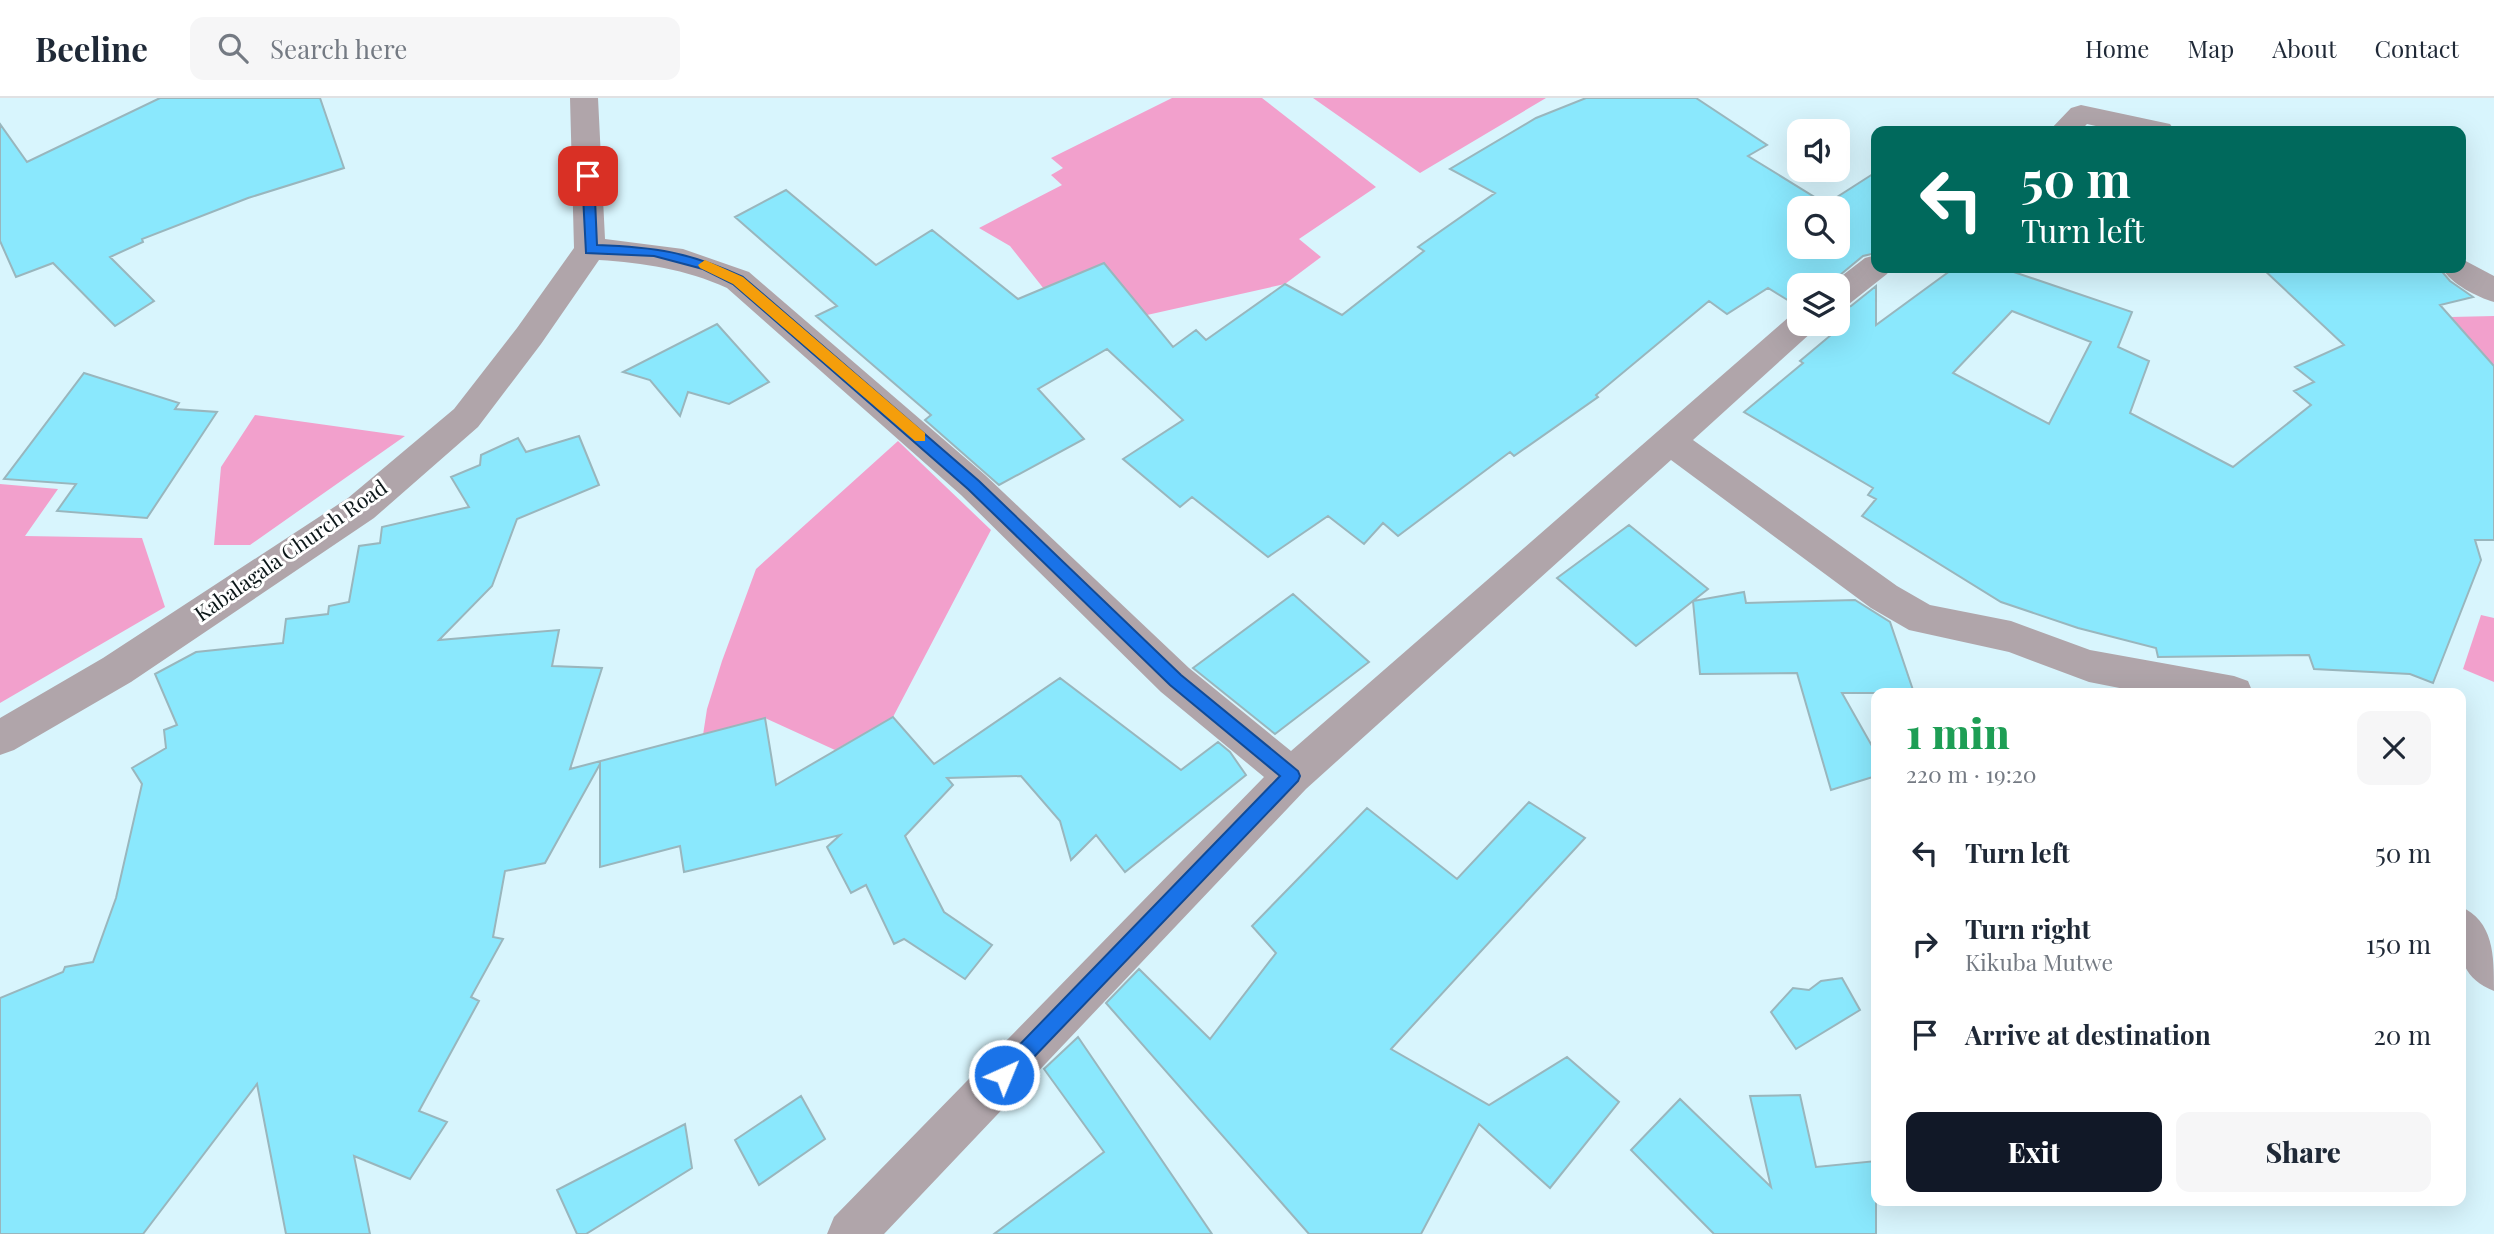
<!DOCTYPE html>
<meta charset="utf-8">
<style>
:root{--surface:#fff;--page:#f6f6f7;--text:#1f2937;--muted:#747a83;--line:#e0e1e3;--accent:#111827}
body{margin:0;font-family:"Playfair Display",serif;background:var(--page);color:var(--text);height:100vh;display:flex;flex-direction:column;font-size:26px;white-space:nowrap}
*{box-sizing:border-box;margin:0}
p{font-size:23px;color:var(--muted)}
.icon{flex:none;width:38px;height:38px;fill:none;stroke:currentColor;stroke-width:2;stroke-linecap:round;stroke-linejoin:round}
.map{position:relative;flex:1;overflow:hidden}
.panel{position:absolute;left:1871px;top:590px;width:595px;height:518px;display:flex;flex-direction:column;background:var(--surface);border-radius:14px;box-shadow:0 7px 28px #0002}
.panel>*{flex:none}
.top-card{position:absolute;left:1871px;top:28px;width:595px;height:147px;border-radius:14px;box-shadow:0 7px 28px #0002;background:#00695c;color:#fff;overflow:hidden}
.tools{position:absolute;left:1787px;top:21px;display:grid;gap:14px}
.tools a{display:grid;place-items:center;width:63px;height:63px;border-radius:14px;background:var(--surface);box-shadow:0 7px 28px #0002;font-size:35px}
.pin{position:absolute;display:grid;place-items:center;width:60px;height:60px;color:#fff;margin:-30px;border-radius:14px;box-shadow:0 4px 10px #0006}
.me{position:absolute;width:77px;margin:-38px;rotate:44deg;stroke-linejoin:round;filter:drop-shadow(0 0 5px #0008)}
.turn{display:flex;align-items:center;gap:24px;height:147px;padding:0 35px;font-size:32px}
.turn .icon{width:91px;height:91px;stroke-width:2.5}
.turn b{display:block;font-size:49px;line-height:60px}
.round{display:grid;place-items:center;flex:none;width:74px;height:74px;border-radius:14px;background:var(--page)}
.overview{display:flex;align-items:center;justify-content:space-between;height:119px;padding:0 35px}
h1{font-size:42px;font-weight:800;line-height:52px;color:#1e9e55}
.action{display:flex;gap:14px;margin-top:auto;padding:14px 35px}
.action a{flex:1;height:80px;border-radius:14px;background:var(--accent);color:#fff;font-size:28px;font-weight:800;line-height:80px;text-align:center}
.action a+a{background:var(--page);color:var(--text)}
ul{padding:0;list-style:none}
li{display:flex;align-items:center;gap:21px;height:91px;padding:0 35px}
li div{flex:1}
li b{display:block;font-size:26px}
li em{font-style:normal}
header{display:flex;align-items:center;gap:42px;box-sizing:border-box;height:98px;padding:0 35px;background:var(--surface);border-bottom:2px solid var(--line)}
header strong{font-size:33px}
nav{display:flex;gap:38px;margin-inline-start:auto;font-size:24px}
.search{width:490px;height:63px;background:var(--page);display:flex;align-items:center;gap:18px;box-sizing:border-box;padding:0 24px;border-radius:14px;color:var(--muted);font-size:26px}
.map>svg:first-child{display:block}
.green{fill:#f2a0cc}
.building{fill:#8ae8fd;stroke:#99b6bd;stroke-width:2;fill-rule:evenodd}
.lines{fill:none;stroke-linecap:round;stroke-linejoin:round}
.minor{fill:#b0a5aa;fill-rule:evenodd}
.route{fill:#1a73e8;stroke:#114b97;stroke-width:2}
.slow{fill:#f59e0b}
.labels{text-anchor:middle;stroke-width:6;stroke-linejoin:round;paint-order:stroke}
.street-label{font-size:21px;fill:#0c1719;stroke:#fff}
</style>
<header>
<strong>Beeline</strong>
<div class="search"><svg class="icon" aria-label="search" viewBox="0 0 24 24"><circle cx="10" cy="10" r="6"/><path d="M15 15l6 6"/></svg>Search here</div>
<nav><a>Home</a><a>Map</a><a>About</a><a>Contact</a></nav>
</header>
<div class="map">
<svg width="2494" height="1136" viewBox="0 0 2494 1136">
<rect width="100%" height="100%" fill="#d8f5fd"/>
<path class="green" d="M1172,0H1262L1376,89L1299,141L1321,159L1285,186L1147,217L1044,191L1010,148L979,130L1062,87L1051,77L1063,70L1051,60Z
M1313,0H1546L1420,75Z
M2494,218V346L2468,239L2451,219Z
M255,317L405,338L250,447H214L221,369Z
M898,343L991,432L893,619L835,652L765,620L703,637L707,611L722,563L756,471Z
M0,386L58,391L25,438L142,440L165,509L0,605Z
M2481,517L2494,520V584L2463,571Z"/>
<path class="building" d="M160,0H320L344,70L248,100L142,141L143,144L110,159L154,203L115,228L53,165L16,179L0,143V26L27,64Z
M1586,0H1696L1767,47L1748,58L1826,106L1876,74V155L1863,158L1828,187H1799V209L1768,190L1727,216L1709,203L1596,297L1598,299L1514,358L1510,354L1398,438L1383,425L1364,446L1328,418L1268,459L1192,399L1180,409L1123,361L1183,322L1107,251L1038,291L1084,341L999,387L925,322L931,317L816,218L837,208L735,119L786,92L876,167L932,132L1018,201L1104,165L1173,249L1196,232L1206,242L1285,186L1342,217L1424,153L1418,149L1495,95L1450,71L1536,20ZM1799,110H1838V149H1799Z
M1954,170H2002L2132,214L2118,249L2149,263L2130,315L2233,369L2311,307L2294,293L2314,284L2295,269L2344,247L2262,170H2439L2450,183L2473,199L2440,207L2494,268V442H2475L2481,462L2433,585L2410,576L2314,571L2309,557L2158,559L2156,550L2078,530L2001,504L1862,418L1876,401L1868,397L1873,390L1744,314L1803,265L1800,263L1837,232L1827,226H1838V211L1851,208L1876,188V227ZM2012,213L2091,244L2049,326L1953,275Z
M717,226L769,284L729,306L688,294L680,318L650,282L623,274Z
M84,275L179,305L175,311L217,314L147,420L57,413L76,386L4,381Z
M579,338L599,387L517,421L492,488L439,542L559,532L552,568L602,570L570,671L765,620L776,687L893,619L934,666L1060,580L1181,672L1218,644L1230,654L1246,677L1125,774L1096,737L1071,762L1060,723L1021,678L947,680L953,687L905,738L944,814L992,847L965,881L904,841L894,846L866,787L851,795L827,749L840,737L684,774L680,748L600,769V666L545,765L505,773L493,839L503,841L471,899L479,903L419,1013L447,1024L410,1081L354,1058L370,1136H286L257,986L143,1136H0V900L63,874L65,869L93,864L116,800L142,686L132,670L166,650L164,632L177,627L155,576L196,554L283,545L286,521L328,516L329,508L349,504L359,448L380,445L382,429L469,409L451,379L480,367L481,357L518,340L526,354Z
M1629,427L1708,491L1636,548L1557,480Z
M1744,494L1746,505L1855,502L1890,524L1914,595H1842L1876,655V678L1831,692L1797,575L1700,576L1693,503Z
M1293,496L1369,564L1275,636L1193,570Z
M1529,704L1585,740L1391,951L1489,1007L1567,959L1619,1004L1550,1090L1479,1026L1421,1136H1309L1106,905L1139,871L1210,941L1276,855L1252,828L1367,710L1457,781Z
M1842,880L1860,912L1796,951L1771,914L1793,890L1809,892L1821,883Z
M1078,939L1212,1136H994L1104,1054L1044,971Z
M1800,997L1816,1069L1876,1063V1136H1714L1631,1052L1680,1001L1771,1089L1750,998Z
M801,998L825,1041L759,1087L735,1042Z
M685,1026L692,1070L586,1136H577L557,1092Z"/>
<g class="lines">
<path class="minor" d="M570,0H598L605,141L683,151L749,174L985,377L1189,570L1291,653L1790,218L1799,215V226H1817L1812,234L1693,342L1897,488L1930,507L2011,523L2090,552L2234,578L2248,583L2253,595H2145L2089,584L2009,554L1909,532L1871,510L1671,362L1306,691L884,1136H827L834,1119L1264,679L1161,594L961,397L727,190C685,171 644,165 599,162L541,246L478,329L374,420L131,584L14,652L0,657V620L103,560L348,400L454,311L517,230L574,150Z
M2081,7L2170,26L2175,33H2118L2087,26L2080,33H2049L2071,10Z
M1876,157V170H1891L1887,176L1849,206L1838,209V187H1830L1865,160Z
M2460,160L2494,178V204C2477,199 2451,186 2442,170H2460Z
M2460,808C2494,824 2494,856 2494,893C2453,877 2460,845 2460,808Z"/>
</g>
<path class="route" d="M588,74L594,78L597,147C655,149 689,154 743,179L979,383L1181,577L1298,673L1300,678L1298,683L1011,983L1004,986L997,983L995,977L997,970L1280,678L1170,587L968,391L733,186L703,171L654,158L586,155L582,78Z"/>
<path class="slow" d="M705,162L743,179L925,335V343H915L733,186L700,170L698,167Z"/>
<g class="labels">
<g class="street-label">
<text transform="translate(291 453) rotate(-35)" y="7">Kabalagala Church Road</text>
</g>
</g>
</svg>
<div class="tools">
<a><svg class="icon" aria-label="sound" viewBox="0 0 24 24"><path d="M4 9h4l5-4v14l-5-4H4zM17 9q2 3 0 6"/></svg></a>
<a><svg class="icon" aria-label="search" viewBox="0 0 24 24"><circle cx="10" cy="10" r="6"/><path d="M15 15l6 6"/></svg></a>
<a><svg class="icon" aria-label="layers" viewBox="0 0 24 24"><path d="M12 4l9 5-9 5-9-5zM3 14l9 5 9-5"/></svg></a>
</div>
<div class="pin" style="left:588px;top:78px;background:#d93025"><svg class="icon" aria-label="arrive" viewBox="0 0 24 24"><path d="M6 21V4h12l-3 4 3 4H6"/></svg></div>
<svg class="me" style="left:1004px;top:977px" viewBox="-20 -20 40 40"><circle r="17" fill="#1a73e8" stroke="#fff" stroke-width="3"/><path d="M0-11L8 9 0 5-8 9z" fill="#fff"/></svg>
<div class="top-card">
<div class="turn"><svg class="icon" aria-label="left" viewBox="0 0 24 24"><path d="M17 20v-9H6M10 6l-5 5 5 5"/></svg><div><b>50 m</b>Turn left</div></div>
</div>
<section class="panel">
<div class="overview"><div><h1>1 min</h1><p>220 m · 19:20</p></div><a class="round"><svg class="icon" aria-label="close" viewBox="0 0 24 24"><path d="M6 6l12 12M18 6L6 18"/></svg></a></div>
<ul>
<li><svg class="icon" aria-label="left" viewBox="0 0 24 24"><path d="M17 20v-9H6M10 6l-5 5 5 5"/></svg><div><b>Turn left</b></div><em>50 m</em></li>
<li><svg class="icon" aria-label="right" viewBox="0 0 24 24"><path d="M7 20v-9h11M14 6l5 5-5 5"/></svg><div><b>Turn right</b><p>Kikuba Mutwe</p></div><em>150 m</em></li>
<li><svg class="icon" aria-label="arrive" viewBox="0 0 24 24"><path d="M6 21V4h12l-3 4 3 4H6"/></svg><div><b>Arrive at destination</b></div><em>20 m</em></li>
</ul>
<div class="action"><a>Exit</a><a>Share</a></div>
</section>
</div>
